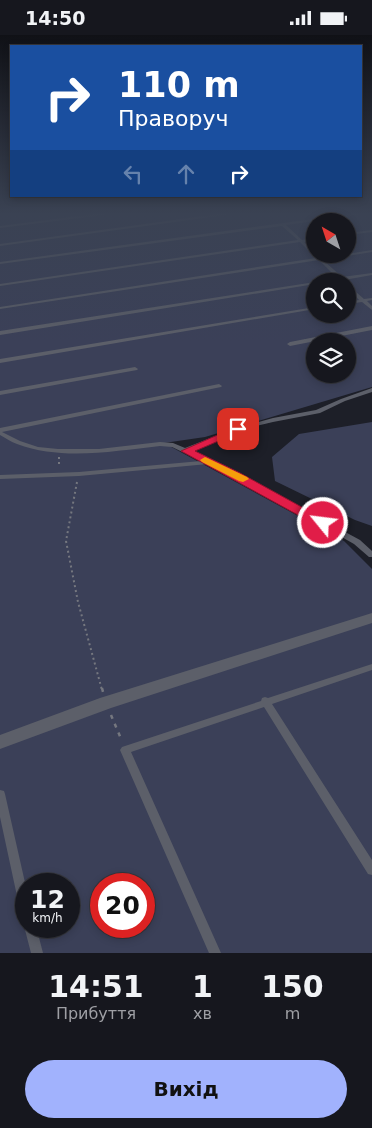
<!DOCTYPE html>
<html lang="uk">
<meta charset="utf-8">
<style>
:root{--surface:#16171e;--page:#1f2027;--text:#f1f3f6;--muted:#9e9fa4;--line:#35363c;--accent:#a1b2fd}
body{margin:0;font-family:"DejaVu Sans",sans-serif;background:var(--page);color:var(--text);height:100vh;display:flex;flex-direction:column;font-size:19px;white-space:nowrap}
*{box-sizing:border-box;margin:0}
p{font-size:16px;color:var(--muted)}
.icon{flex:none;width:28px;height:28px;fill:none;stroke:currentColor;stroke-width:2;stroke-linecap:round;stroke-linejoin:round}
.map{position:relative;height:918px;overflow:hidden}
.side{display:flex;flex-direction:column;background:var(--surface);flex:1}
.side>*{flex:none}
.banner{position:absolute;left:10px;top:10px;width:352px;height:152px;border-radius:0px;box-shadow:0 2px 8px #0003,0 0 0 1px var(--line);background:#1a4fa0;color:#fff;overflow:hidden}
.needle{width:32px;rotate:321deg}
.fabs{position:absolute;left:306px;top:178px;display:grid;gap:10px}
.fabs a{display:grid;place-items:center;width:50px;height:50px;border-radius:50%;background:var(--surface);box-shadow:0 2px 8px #0003,0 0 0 1px var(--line);font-size:25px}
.speed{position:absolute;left:15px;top:838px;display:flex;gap:10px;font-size:25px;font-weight:700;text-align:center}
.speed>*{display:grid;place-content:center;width:65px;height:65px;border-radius:50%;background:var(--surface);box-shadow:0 2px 8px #0003,0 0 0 1px var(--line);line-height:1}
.speed small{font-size:12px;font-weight:400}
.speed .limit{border:8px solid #d22;background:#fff;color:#111}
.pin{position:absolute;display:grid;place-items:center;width:42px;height:42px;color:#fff;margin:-21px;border-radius:10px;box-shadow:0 2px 8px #0006}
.me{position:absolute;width:55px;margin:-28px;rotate:299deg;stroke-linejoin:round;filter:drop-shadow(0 0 4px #0008)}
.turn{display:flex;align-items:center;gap:18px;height:105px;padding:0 25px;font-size:22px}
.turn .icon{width:65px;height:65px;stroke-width:2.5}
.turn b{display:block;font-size:35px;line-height:42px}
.lanes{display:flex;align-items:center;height:48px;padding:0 25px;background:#0003;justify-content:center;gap:25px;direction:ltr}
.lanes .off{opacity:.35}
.eta{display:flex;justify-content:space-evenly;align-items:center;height:85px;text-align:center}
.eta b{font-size:30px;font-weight:800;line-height:35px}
.action{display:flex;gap:10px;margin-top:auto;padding:10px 25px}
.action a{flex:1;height:58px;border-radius:30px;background:var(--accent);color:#111;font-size:20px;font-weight:800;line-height:58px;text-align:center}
.status{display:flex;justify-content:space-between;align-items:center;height:35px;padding:0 25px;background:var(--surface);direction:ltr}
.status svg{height:14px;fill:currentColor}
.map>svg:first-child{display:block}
.green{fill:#3b4058;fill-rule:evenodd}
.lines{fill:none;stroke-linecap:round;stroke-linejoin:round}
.path-far1{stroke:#75777f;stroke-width:2;stroke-dasharray:2 3;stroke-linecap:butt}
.path{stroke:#75777f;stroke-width:2.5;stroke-dasharray:4 5.5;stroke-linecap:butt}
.lane{fill:#5c5f69;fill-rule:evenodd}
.street{fill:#5c5f69;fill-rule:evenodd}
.route{fill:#e11d48;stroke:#92132f}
.slow{fill:#f59e0b}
</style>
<div class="status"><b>14:50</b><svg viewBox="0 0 49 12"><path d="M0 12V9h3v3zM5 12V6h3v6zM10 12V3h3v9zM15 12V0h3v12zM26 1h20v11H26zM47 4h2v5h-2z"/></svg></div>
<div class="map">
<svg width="372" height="918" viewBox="0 0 372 918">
<rect width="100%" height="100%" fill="#1d1f28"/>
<path class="green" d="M0,179H372V352L205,402L164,408L344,506L372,534V918H0ZM315,186H348V219H315ZM315,246H348V279H315ZM315,306H348V339H315ZM26,849H69V891H26ZM101,849H144V891H101Z
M372,387V491L355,485L275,446L272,422L299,399Z"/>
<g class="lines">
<path class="path-far1" d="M59,422V432
M77,447L66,506L78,567L102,655"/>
<path class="path" d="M102,653L103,657
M111,680L122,706"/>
<path class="lane" d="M94,179H106L104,180L0,193V191Z
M217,179H228L226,180L0,211V209Z
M349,179H360L358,180L286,190L302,205L315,203V205L304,207L315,217V219H317L321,223L372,215V217L323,225L342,242L372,238V240L344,245L345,246L340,245L323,246L325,245L337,243L319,225L0,274V272L316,223L300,207L0,251V249L298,205L282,191L0,229V227Z
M372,195V197L348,200V198Z
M315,247V249L0,300V296Z
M348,250L364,264L372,263V265L367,266L372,271V275L362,267L348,269V267L359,265L348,253Z
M315,272V274L0,328V324Z
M372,291V295L290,311L287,309L290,307Z
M135,332L138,334L137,335L0,360V356Z
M219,349L222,351L221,352L2,397L20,406L38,412L58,414H99L160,407L173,408L185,413L236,393L273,383L316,375L341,364L372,353V357L345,366L320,378L273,387L240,395L190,416L238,439L360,505L372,516V522H369L354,509L234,441L208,429L79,441L0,444V440L79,437L201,426L172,412L160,411C113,416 63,426 17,409C11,407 6,403 0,400V393Z
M372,629V635L272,669L372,825V840L368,839L264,672L131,717L221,918H209L120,715L122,712L261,666L262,663L265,662L268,663Z
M0,755L4,756L5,759L26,852V880L22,879L20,875L0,782Z
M26,887V891H36L43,918H31L24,891Z"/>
<path class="street" d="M372,578V588L111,673L0,714V700L100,663Z"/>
</g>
<linearGradient id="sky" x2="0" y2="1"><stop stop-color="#101116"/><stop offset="0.58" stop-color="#3a4253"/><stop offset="1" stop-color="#3a4253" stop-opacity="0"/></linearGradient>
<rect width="372" height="308" fill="url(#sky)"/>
<path class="route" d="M238,391L243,394L242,396L195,416L240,438L327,486L329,488L327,491H318L181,416Z"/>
<path class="slow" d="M205,422L247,442L249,444L243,447L239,446L202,427L200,425Z"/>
</svg>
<div class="fabs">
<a><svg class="needle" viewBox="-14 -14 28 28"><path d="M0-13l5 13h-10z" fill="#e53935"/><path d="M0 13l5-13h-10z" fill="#9e9fa4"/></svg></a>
<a><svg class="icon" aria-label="search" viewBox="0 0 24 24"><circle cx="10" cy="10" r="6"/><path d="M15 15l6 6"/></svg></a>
<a><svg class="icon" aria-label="layers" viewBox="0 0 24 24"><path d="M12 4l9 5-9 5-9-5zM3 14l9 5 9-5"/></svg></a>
</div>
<div class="speed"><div>12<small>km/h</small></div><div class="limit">20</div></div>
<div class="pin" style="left:238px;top:394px;background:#d93025"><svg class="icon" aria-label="arrive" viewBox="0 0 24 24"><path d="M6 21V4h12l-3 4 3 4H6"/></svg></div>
<svg class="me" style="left:323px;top:488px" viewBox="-20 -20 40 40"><circle r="17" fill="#e11d48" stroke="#fff" stroke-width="3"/><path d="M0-11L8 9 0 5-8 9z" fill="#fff"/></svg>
<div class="banner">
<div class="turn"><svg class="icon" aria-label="right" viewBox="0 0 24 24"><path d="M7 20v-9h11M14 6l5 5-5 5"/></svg><div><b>110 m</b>Праворуч</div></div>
<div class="lanes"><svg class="icon off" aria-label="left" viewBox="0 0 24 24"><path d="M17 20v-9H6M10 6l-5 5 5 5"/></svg><svg class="icon off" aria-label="ahead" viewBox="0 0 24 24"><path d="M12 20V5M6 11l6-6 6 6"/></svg><svg class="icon" aria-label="right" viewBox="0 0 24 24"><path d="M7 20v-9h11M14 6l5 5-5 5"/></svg></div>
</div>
</div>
<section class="side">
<div class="eta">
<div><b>14:51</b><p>Прибуття</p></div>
<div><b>1</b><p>хв</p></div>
<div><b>150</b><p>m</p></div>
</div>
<div class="action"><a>Вихід</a></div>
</section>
